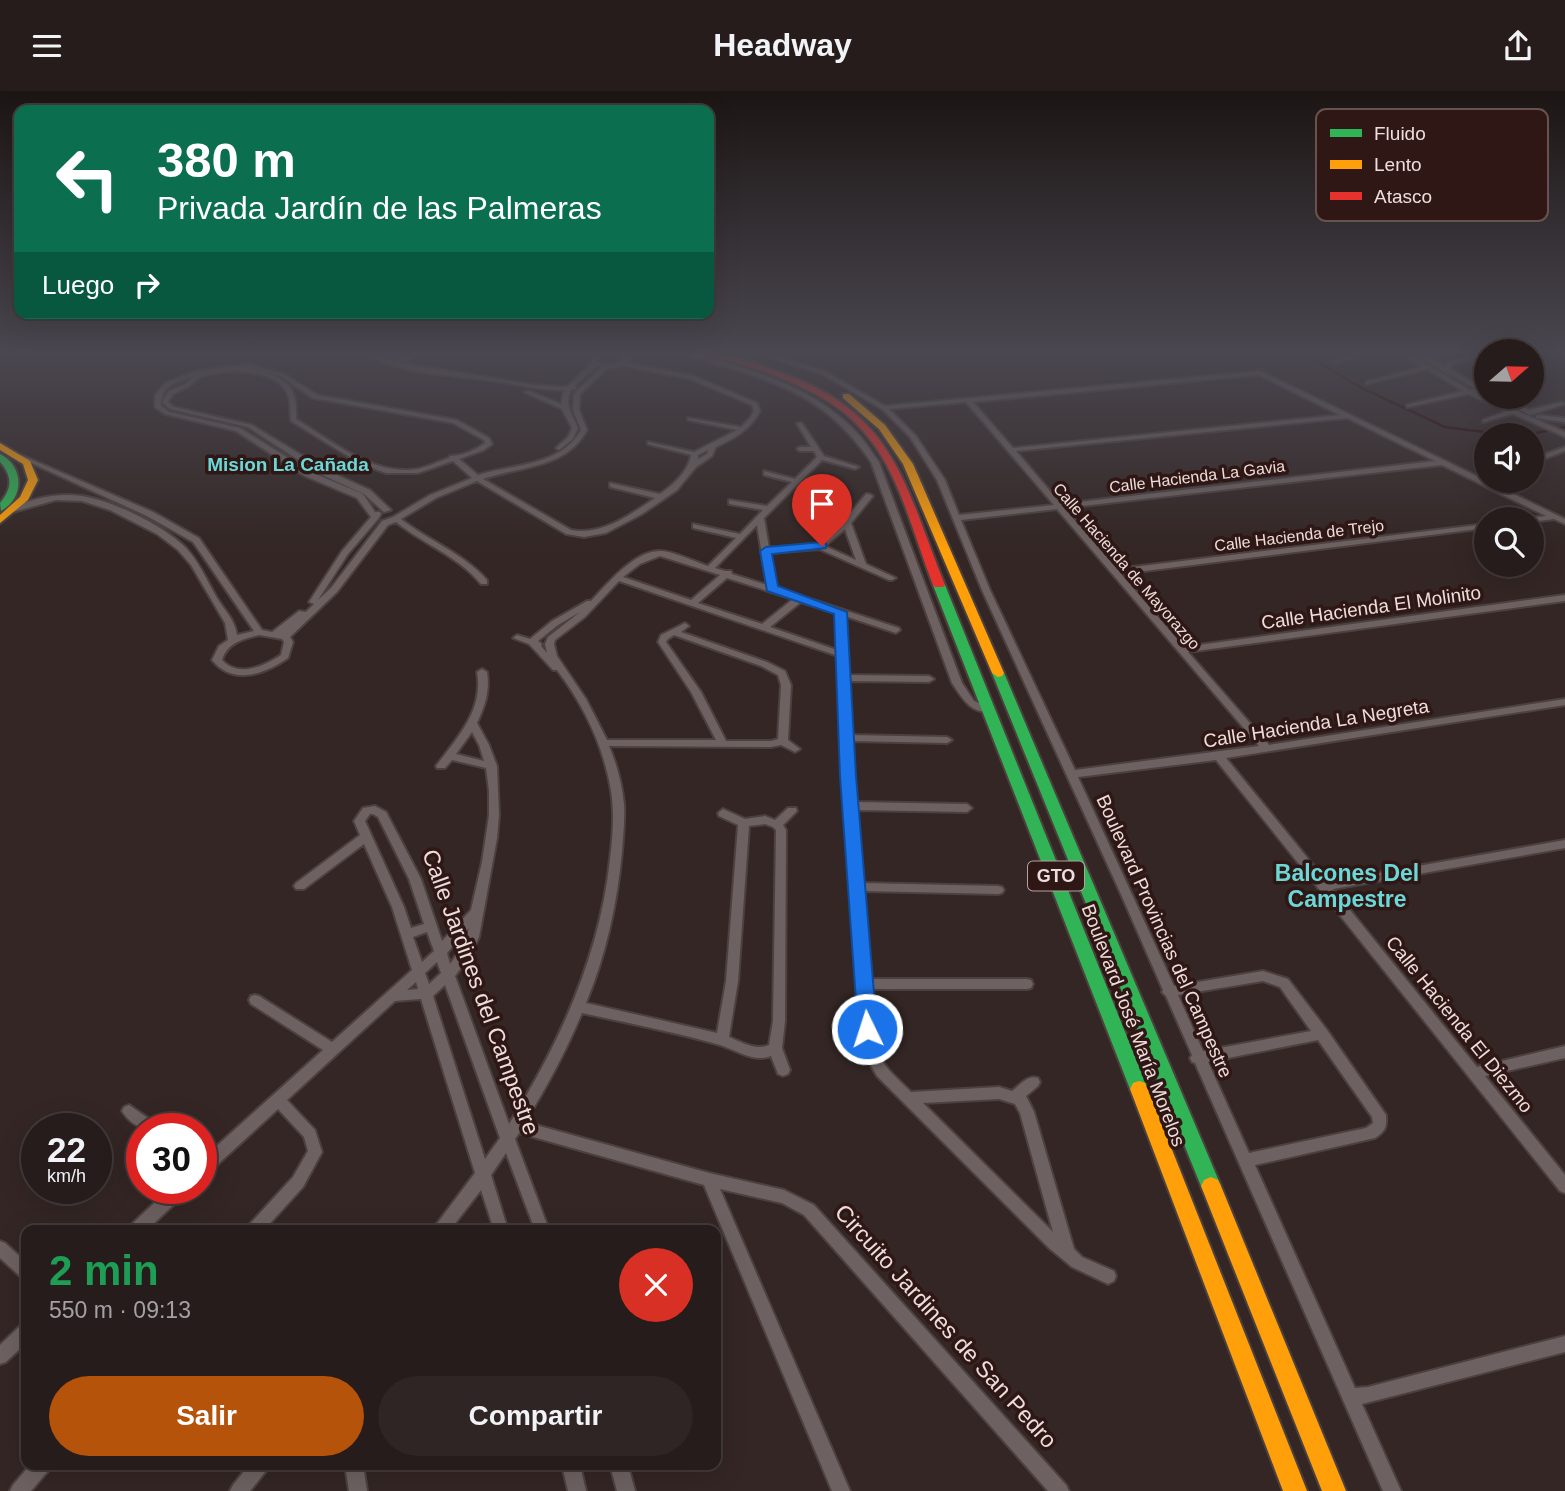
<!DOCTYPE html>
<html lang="es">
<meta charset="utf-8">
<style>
:root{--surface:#261c1b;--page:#2e2524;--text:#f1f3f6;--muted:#a4a1a3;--line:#423a3a;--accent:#b45309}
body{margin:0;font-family:Arial,sans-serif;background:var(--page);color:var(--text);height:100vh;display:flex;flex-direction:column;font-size:26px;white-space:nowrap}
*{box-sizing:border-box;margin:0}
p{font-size:23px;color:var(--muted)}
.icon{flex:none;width:38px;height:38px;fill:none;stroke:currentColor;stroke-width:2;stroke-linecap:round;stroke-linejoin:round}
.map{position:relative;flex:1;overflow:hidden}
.details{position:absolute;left:21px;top:1134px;width:700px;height:245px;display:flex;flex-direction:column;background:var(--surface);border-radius:14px;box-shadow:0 7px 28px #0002,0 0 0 2px var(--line)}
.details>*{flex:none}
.hud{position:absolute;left:14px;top:14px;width:700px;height:214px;border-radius:14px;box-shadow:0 7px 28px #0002,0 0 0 2px var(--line);background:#0b6e4f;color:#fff;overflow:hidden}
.needle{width:46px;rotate:70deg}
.fabs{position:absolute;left:1474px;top:248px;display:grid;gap:14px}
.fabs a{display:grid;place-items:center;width:70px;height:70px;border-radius:50%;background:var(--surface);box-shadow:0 7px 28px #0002,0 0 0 2px var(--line);font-size:35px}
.speed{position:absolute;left:21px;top:1022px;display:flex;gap:14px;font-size:35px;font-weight:700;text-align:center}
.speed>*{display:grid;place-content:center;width:91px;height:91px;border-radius:50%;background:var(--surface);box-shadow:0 7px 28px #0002,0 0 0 2px var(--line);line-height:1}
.speed small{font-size:18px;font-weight:400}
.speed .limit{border:10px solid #d22;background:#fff;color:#111}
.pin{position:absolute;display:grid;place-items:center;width:60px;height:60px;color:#fff;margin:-72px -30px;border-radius:50% 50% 50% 0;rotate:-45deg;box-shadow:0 0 7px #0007}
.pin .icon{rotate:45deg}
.me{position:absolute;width:77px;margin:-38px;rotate:356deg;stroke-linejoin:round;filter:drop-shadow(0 0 5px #0008)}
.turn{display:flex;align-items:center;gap:24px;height:147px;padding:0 28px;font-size:32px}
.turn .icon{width:91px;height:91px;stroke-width:2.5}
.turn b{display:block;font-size:49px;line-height:60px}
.then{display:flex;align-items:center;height:66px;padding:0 28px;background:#0003;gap:14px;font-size:26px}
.round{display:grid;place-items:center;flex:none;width:74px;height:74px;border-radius:37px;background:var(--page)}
.head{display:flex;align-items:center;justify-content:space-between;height:119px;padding:0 28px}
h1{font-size:42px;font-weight:800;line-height:52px;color:#1e9e55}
.primary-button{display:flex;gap:14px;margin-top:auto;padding:14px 28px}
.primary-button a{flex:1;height:80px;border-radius:42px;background:var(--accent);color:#fff;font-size:28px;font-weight:800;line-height:80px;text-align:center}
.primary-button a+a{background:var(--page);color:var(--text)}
header{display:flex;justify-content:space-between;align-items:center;height:91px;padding:0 28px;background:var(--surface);font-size:32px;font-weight:800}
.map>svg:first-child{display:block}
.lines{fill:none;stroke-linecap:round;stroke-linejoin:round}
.stream{stroke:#2b0303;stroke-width:2.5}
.street-casing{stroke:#4c413f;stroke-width:4}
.fast-casing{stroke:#4c413f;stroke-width:4}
.slow-casing{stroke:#4c413f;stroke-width:4}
.jam-casing{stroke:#4c413f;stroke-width:4}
.street{fill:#6d6261;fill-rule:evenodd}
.fast{fill:#30b455;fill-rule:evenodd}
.slow{fill:#ff9f0a;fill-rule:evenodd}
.jam{fill:#e5322d;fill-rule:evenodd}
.route{fill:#1a73e8;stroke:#114b97;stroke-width:2}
.labels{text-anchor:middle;stroke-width:7;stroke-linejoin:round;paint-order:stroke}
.far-street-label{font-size:16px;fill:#eedddb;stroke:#2e1715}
.shield{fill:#2e1715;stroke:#b4a2a0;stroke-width:2}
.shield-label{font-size:18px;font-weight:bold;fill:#eedddb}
.far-quarter-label{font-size:19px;font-weight:bold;fill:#6bd8d7;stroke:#2e1715}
.street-label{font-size:19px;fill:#eedddb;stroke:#2e1715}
.quarter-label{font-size:23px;font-weight:bold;fill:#6bd8d7;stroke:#2e1715}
.near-street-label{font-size:23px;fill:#eedddb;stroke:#2e1715}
.key{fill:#2e1715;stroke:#685250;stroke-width:2}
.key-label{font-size:19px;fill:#eedddb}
</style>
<header><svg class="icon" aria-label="menu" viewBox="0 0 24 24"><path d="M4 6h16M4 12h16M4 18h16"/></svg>Headway<svg class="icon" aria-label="share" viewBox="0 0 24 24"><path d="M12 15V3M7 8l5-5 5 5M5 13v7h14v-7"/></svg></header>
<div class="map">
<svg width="1565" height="1400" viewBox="0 0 1565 1400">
<rect width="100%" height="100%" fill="#332624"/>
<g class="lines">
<path class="stream" d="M1308,265L1360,296L1445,336L1516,345
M1522,345L1565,336"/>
<g class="street-casing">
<path id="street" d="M365,263H374L395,270L412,263H420L401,272L534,294L562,296H567L592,272L593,266L600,263H609L598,268L597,270C607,275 616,275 624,268L617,263H624L631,268L628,272L694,285L757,312L760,320C750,339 735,347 716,356L712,365L696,376L677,399L664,408L642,423L606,442L584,446L566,443L477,390L436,407L401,428C429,450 463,462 487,489V493H481C458,465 423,453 396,431L388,434L337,501L290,546L293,551L288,567C265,583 233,595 212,569L219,555L228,549L225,532L191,474L178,459L157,443L110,419L82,410L56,409L13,421L9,419C25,409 52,403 71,404C105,405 162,433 186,457C200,472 207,490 217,507C225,520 235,529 237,544L254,540L193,451L147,425L16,365L21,364L153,421L199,447L262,539L272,541L299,520L306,521L314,513L309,511L342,460L371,426L357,407L305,385L236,340L165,323L155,316V304L165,292L196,280L248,273L284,283L317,304L457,329L489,347L492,353L484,359L459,368L478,384C513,373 561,375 581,339L573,319L574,303L601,276L597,275L574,295L576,296V298L571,299C564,314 572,323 578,337L573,348L559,359L556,357L568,346L572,337L562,318L524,301L529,300L561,313L564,299C540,300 517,293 494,290C451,284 403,284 365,263ZM624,275L690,288L752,314L754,320L750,327L741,336L688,327V329L737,339L694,361L648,351V353L691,364C688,381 673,394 660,403L610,392V396L655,407C631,423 602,445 571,439L483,388C521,375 566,378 587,339L579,319L580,303L607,278ZM234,280C253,281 284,285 289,307C291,315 290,323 291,330L361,373L386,382H418L453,370L472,387L430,404L393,426L382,430L331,497L318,509L348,463L378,428L381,423L380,421H375L363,403L311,381L240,337L169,321L161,315C161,293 176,292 194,285L184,294L169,300L162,311L170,318L248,336L320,383L364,403L384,421L391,419L370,399L326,379L252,334L174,316L168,311L173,303L188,296L200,286L221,281ZM268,282L280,285L313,307L453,332L484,349L485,352C476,359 461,365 450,365L449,367C439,370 428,376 417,378C373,385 332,350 296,328C297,303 293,291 268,282ZM708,359L707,363L698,368V364ZM259,544L282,548L284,551L281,564C264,575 238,587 222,569C227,552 243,548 259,544Z
M686,263C702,263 718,269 734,274C780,288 826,307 860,345C867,353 872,362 879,371L962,592L974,610L991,617L993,619L991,621C970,622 963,608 952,592L871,371C836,320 801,300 742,281C724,274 703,271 686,263Z
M759,263H769L826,281L885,315L1260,280L1565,428V433L1554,428L1531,431V429H1527L1528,427L1546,425L1442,374L1064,417L1117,478L1486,433V437L1121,483L1184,556L1565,504V510L1188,561L1269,654L1565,608V614L1226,667L1327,791L1565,749V757L1333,798L1477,976L1565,955V967L1485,985L1565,1084V1102L1560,1100L1216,669L1078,686L1174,895L1263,880L1288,888L1327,939L1386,1024C1387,1037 1385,1040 1375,1047L1255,1074L1355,1297L1368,1296L1565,1245V1261L1362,1313L1401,1400H1383L1195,972L1192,971L1190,967L1192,964L1166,905L1162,901L1163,899L1120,801L982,499L937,389L910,346L882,318L822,283ZM1259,284L1340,324L1013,357L973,311ZM966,311L1054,414L959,424L945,389L916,345L889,318ZM1347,327L1435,370L1061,413L1016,360ZM1057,418L1259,655L1075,679L990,499L961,429ZM1263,890L1280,896L1311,940L1203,960L1178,904ZM1318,949L1372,1026L1373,1032L1366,1037L1249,1062L1208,971Z
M1354,263H1364L1336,272L1333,270Z
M1402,263H1410L1470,299L1476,298L1443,280L1416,263H1424L1445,275L1447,272L1478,263H1486V265L1451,274L1449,277L1482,296L1486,295L1485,300L1475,301L1565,341V346L1513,323L1483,331V329L1507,320L1468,303L1407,316V314L1463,300L1427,278L1366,293V291L1422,276Z
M1495,306H1503L1529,319L1562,311L1565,313L1530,324Z
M1538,324L1565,327V331L1536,327V325Z
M798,332H802L824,365L859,376L855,378L822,369L764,427L769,457L818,454L844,430L866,403H869L873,405L851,432L866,473L896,487L892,489H889L819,458L770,462L776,497L899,537L900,539L896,542L845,525L848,584L929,585L934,588L929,591L848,590L851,644L947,646L952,649L947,652L851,650L855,711L967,713L972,717L967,721L856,719L862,792L998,795L1002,796L1004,799L1002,802L998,803L863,800L870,888H1027L1031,889L1033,893L1031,897L1027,898H871C873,922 872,959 888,978C895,986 903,993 911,1001L999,996L1012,1000C1020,994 1028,983 1038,987L1040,991L1038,995L1026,1005L1034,1021L1074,1158L1082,1166L1114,1180L1116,1185L1114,1190L1108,1193L1072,1176L1049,1157L877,985L866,966L862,938L843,685L838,565L619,490L585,526L555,549L554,553L557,565L586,608L607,649H716L691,601L658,551L661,544L685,532L689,535L681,541L767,571L785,580L791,594L788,649L800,658L795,661L781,654L771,656L609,655C617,674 622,693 624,713C625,729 623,745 622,761C617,813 606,864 586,912L717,942L726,890L738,734L719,725L718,722L723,718L745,728L765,725L775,729L788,717H796L797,720L783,734L786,739L785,930L782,957L790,979L788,983L783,985L778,983L771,965C754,972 736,959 720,954C675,941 627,932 582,922C566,960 547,996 525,1031L709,1082L784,1099L814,1114L1066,1394L1069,1400H1048L804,1124L782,1112L720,1098L850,1400H832L704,1094L519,1042L515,1048L549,1139H535L506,1062L491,1084L508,1139H494L481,1099L450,1139H434L436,1134L475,1082L421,908L395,910L287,1009L315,1039L322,1061L303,1096L264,1139H246L249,1134L293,1086L308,1060L304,1046L278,1018L206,1084L201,1086V1069L323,959L251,913L249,909L251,905L255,904L259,905L332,951L412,879L392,816L364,753L304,798H296L294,795L296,792L360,744L354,730L363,717L375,715L386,721L421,788L442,850L471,819L482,771L489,724V700L486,677L452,669L445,677H437L436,675C457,647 484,619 477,581L482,578L487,581C490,600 485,615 477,632L489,654L497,675L499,724L497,747L479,846L469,866L455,885L509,1033C560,952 600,864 610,768C613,743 615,719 610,694C602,652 583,613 557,579H553L529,553L513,547L517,544L530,548L552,530L587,510H591C607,493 636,458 661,460C672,460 696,471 708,475L736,447L693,437V433L740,443L763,419L729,413V409L767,415L792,391L764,384V380L795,388L817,366L814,360H800L797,358L800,356H811L797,333ZM757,434L767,494L732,483L731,480H725L715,477ZM845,438L856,469L825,455ZM660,465L720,484L691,509L623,486L640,473ZM727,487L793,508L762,533L698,512ZM801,511L836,522L837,559L770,536ZM580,521L548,546L545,553L547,562L541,555L542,553L538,550L558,534ZM674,544L761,575L778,584L781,594L778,648L771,650H726L701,601L666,551L668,548ZM472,641L479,654L484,670L456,663ZM370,723H373L378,726L409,788L424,833L411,837L404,816L365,730ZM765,733L773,736L776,739L773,930L769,954C756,960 741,951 729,946L738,890L749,735ZM469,837L463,855L450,873L447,862ZM427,841L434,860L422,871L413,846ZM437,871L441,882L429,893L425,882ZM416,891L418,898L407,899ZM445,894L500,1047L485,1068L433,905ZM999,1008L1015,1013L1020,1022L1053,1141L923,1012Z
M1565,356V360L1531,373V368Z
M129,1014L158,1034L160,1038C143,1038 132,1036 122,1020L124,1016Z
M170,1097H188L186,1102L147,1139H129L131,1134Z
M0,1150L5,1152L26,1171V1189L21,1186L0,1167Z
M26,1233V1252L6,1271L0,1273V1254L20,1235Z
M30,1374H51L48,1380L31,1400H10L13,1394Z
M249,1374H269L266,1380L250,1400H230L233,1394Z
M345,1374H363L367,1400H349Z
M562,1374H580L586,1400H568Z
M610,1374H628L635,1400H617Z"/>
</g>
<g class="fast-casing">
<path id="fast" d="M0,363C24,375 25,407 1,420L0,412C12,398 13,385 0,371Z
M939,491L945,494L1148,998L1145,1004L1139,1006L1133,1004L1130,998L933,494Z
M998,578L1004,582L1221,1095L1218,1101L1211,1104L1204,1101L1201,1095L992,582Z"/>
</g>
<g class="slow-casing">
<path id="slow" d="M692,263H718L694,267L690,265Z
M843,303H849L885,334L913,373L1004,582L1002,585L998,586L992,582L903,373L879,338L843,307Z
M0,352L30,370L38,389L28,409L0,432V424L20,406L28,389L23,373L0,359Z
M1139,990L1145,992L1148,998L1307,1400H1283L1130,998L1133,992Z
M1211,1086L1218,1089L1221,1095L1346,1400H1322L1201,1095L1204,1089Z"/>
</g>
<g class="jam-casing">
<path id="jam" d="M709,263C734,263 759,273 782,282C896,323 904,393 945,494L943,496H935L933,494C902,414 892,337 805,298C786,288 766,281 745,275C733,271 719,269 709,263Z"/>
</g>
<use href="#street" class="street"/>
<use href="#fast" class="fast"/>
<use href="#slow" class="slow"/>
<use href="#jam" class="jam"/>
</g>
<linearGradient id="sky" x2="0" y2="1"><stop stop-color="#1c1514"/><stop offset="0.57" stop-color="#4a4750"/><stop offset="1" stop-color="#4a4750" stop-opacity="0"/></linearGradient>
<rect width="1565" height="459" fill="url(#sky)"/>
<path class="route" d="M822,451L826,452V457L772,463L778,495L847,521L856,685L877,938L874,944H861L858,938L840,685L834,523L767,500L760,460L766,456Z"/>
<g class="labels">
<g class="far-street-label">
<text transform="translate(1197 385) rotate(-7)" y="6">Calle Hacienda La Gavia</text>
<text transform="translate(1299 444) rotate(-7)" y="6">Calle Hacienda de Trejo</text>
<text transform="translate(1127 475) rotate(49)" y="6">Calle Hacienda de Mayorazgo</text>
</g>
<rect class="shield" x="1028" y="770.5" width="56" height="29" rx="5"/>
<g class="shield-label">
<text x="1056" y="791">GTO</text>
</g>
<g class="far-quarter-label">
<text x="288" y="380">Mision La Cañada</text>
</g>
<g class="street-label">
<text transform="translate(1371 516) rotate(-8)" y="7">Calle Hacienda El Molinito</text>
<text transform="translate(1316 632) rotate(-9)" y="7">Calle Hacienda La Negreta</text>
<text transform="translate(1165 845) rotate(66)" y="7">Boulevard Provincias del Campestre</text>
<text transform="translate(1460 933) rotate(51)" y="7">Calle Hacienda El Diezmo</text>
<text transform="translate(1134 934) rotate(69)" y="7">Boulevard José María Morelos</text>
</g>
<g class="quarter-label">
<text x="1347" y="790">Balcones Del<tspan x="1347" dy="26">Campestre</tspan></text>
</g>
<g class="near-street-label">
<text transform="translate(481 901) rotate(70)" y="8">Calle Jardines del Campestre</text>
<text transform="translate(946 1235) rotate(48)" y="8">Circuito Jardines de San Pedro</text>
</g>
</g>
<rect x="1316" y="18" width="232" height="112" rx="10" class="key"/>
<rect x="1330" y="38" width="32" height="8" fill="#30b455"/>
<rect x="1330" y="69" width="32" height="9" fill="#ff9f0a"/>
<rect x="1330" y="101" width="32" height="8" fill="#e5322d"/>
<g class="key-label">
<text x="1374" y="49">Fluido</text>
<text x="1374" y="80">Lento</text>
<text x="1374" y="112">Atasco</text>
</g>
</svg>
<div class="fabs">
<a><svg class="needle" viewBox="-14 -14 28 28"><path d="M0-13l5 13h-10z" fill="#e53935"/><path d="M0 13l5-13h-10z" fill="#a4a1a3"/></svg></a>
<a><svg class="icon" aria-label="sound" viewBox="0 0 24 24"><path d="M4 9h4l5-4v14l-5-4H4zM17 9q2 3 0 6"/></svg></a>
<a><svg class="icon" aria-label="search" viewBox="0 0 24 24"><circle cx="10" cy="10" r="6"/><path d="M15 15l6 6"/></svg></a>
</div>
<div class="speed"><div>22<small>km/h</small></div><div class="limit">30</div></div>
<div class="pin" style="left:822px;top:455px;background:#d93025"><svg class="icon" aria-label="arrive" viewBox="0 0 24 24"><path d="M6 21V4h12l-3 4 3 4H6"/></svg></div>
<svg class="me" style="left:867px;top:938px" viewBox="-20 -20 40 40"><circle r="17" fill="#1a73e8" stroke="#fff" stroke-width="3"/><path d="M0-11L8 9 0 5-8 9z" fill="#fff"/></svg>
<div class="hud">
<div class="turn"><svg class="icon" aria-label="left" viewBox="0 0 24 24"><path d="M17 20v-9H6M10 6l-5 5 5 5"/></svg><div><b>380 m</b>Privada Jardín de las Palmeras</div></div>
<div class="then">Luego<svg class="icon" aria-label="right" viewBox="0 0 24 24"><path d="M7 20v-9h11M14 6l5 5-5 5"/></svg></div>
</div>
<section class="details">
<div class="head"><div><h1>2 min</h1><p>550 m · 09:13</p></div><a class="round" style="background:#d93025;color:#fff"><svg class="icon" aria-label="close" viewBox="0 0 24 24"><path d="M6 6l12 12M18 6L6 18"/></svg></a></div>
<div class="primary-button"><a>Salir</a><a>Compartir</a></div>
</section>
</div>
